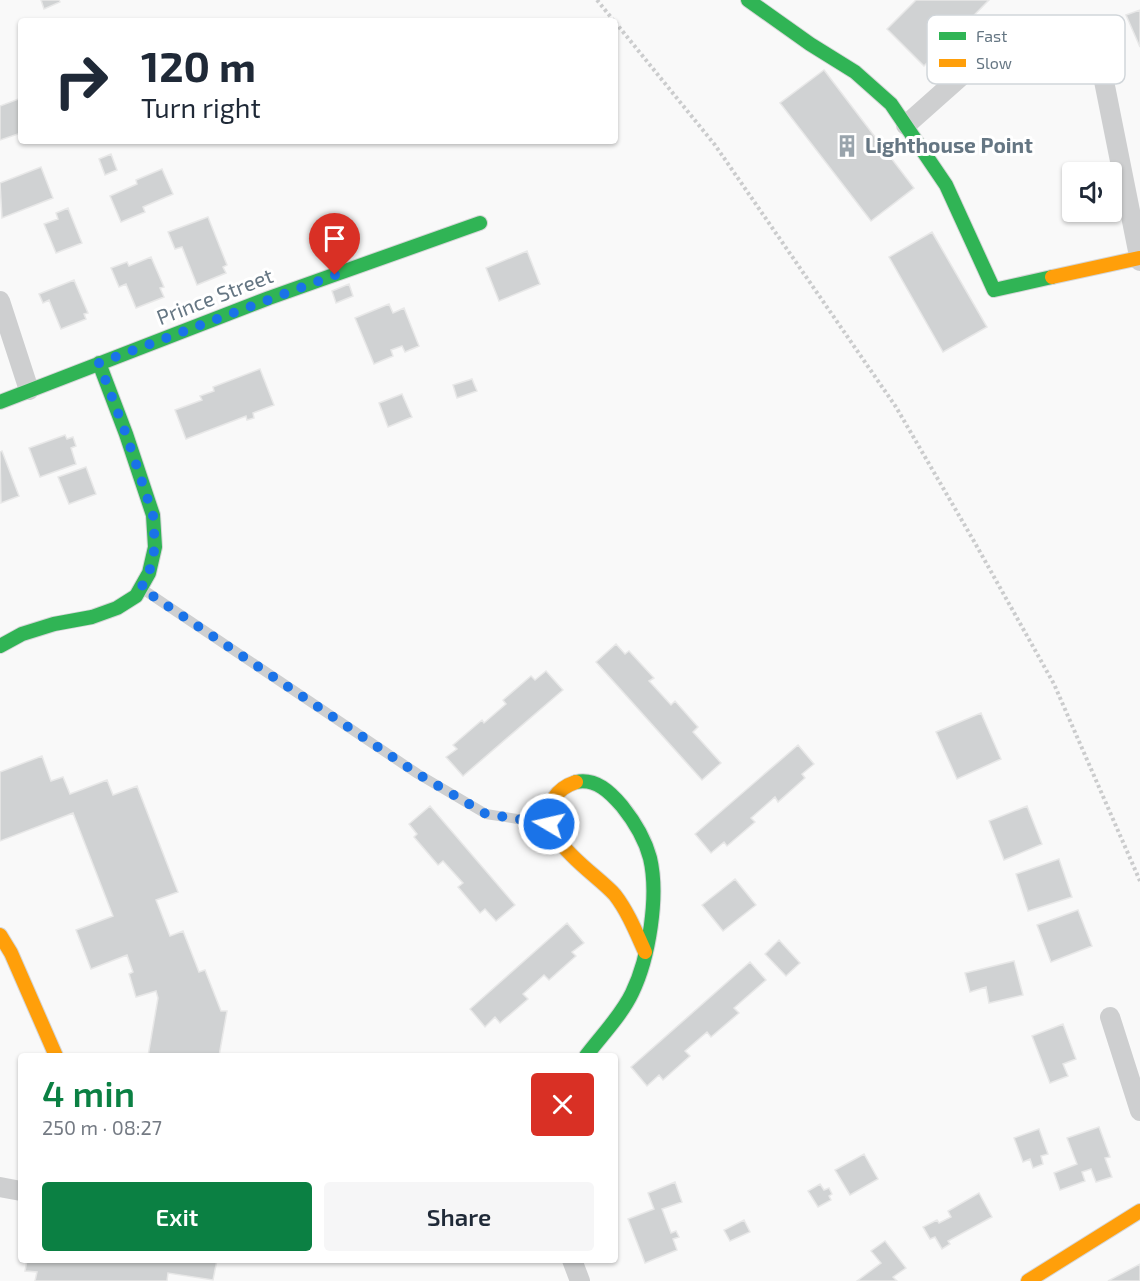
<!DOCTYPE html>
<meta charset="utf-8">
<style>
:root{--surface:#fff;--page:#f6f6f7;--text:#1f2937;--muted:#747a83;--accent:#0b8043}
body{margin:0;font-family:"Exo 2",sans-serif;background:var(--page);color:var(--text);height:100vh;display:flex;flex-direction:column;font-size:22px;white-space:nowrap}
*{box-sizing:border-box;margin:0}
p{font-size:20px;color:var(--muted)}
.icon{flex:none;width:33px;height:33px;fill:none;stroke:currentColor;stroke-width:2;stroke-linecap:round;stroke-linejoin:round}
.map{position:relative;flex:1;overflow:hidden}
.details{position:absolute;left:18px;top:1053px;width:600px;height:210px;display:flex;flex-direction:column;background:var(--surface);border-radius:6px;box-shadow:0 2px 4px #0004}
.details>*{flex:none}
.banner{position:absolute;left:18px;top:18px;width:600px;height:126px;border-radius:6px;box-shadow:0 2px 4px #0004;background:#fff;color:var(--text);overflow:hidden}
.controls{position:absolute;left:1062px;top:162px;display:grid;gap:12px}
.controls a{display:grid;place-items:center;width:60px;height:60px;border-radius:6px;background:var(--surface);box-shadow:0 2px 4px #0004;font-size:30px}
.pin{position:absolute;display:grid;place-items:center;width:51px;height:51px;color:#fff;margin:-62px -26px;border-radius:50% 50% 50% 0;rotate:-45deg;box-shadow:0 0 6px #0007}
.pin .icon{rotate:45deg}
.me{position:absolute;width:66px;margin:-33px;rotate:279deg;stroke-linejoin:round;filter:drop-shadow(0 0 4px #0008)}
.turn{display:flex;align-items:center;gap:21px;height:126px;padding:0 24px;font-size:27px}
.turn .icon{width:78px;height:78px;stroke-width:2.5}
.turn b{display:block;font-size:42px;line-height:51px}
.round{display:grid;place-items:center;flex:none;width:63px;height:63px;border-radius:6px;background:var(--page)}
.headline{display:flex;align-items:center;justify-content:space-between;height:102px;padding:0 24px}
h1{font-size:36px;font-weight:600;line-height:45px;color:var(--accent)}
.cta{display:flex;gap:12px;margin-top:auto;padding:12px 24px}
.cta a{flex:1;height:69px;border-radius:6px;background:var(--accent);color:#fff;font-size:24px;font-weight:600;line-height:69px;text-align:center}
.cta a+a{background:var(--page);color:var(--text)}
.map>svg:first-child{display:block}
.building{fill:#d0d2d3;stroke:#e8e8e8;stroke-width:1.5}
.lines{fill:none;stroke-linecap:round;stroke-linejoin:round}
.fast-casing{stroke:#d5d6d7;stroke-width:16}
.slow-casing{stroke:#d5d6d7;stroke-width:16}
.path{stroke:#cbcccd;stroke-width:4;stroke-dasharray:3 3;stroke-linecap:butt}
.lane{stroke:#cecfd0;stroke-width:10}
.street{stroke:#cecfd0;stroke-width:20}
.fast{stroke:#30b455;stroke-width:14}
.slow{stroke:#ff9f0a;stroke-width:14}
.route{stroke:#1a73e8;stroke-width:10;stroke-dasharray:0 18}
.labels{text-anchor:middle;stroke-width:6;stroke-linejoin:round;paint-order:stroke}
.poi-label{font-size:21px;font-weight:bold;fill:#657683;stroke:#fff;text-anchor:start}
.street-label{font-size:21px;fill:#657683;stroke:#fff}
.key{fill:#fff;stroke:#d1d6da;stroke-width:1.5}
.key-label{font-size:16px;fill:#657683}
</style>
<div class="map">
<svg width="1140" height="1281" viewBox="0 0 1140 1281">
<rect width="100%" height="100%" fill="#f9f9f9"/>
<path class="building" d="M41,0H59L60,2L44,9Z
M916,0H989L924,66L887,29Z
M1140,10V47L1126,15Z
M824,70L914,188L871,221L780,103Z
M21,98V133L0,140V106Z
M111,154L117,170L105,175L99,159Z
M41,167L53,198L2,218L0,183Z
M162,169L173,194L143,207L145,212L121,222L110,196L137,184L136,180Z
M68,208L82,243L56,253L44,224L58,219L56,213Z
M208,217L227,265L223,267L226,273L197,285L182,247L175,249L168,232Z
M932,232L987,327L943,352L889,257Z
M527,251L540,284L499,301L486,268Z
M151,257L164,287L160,288L164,297L136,308L126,284L119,287L111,268L127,262L129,266Z
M74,280L88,313L84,314L86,319L61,329L49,300L43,303L39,294Z
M349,284L353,296L336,303L332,291Z
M389,304L393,313L404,308L419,346L405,352L402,346L391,350L393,356L374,364L355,318Z
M260,369L274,405L253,413L254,418L247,420L246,416L186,439L175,410L202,400L200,396L214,391L213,387Z
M472,379L477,391L457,398L453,385Z
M402,394L412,417L388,427L379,403Z
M65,435L67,439L73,437L76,446L71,448L76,464L40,477L29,448Z
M2,451L19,496L1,503L0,452Z
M86,467L96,494L69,504L58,477Z
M616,644L625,654L629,651L654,678L649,681L671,705L675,701L698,727L693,732L721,763L702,780L596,662Z
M546,671L563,690L463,776L446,757L457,749L453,745L482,720L484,723L506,704L503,700L531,676L535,680Z
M981,713L1001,759L957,779L936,732Z
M798,745L814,764L802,774L805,778L778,802L775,797L751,818L755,822L727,846L724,842L711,853L695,834Z
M42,756L51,781L63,777L70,794L107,780L113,795L137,786L178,892L156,900L170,936L183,931L199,972L205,970L221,1011H227L219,1056H148L158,998L156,991L136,997L129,974L133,972L127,955L91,969L76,930L113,916L73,813L0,841V772Z
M430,806L515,905L496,921L485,909L480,913L458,887L463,883L443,861L438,865L414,837L417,834L409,824Z
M1027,806L1042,844L1004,860L989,821Z
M1059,859L1072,897L1028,911L1016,874Z
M735,879L756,905L723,931L702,905Z
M1078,910L1092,946L1051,962L1037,925Z
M567,923L584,943L572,952L576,956L549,980L544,975L523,994L528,999L500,1023L495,1017L485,1027L470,1009Z
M779,940L800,963L786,976L765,954Z
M1014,961L1023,995L989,1003L986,987L970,992L965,973Z
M750,962L766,980L734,1008L739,1013L711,1037L707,1032L685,1051L690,1056L663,1080L659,1075L647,1086L631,1067Z
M1063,1024L1076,1059L1063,1064L1068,1076L1050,1083L1032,1036Z
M1099,1127L1110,1157L1105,1158L1112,1177L1096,1182L1091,1169L1082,1172L1085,1181L1060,1190L1054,1173L1077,1164L1067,1138Z
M1039,1129L1048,1154L1041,1156L1043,1164L1033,1168L1030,1159L1023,1162L1014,1138Z
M864,1154L878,1179L850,1195L835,1170Z
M675,1182L682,1202L662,1209L671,1233L676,1231L679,1237L673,1239L677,1250L645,1263L628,1219L654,1209L648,1193Z
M820,1184L824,1190L829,1188L832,1194L829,1196L831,1200L818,1207L808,1191Z
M979,1193L992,1217L948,1241L950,1244L942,1249L935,1237L930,1239L923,1227L937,1220L939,1223L951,1217L948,1211Z
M744,1220L750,1232L730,1241L724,1230Z
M885,1241L906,1268L893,1277L897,1281H857L881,1263L871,1251Z
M27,1260H217L213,1280L168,1273L167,1281H35L37,1272L25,1271Z
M1140,1264V1281H1108Z"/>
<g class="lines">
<g class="fast-casing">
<path id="fast" d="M748,0L810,44L855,72L891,104L946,185L994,290L1052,277
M0,402L269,298L480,223
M0,646L22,634L54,624L92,617L117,608L136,596L149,573L155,547L153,515L126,434L99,363
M576,782C596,778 610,792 622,806C634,821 645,839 650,858C659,896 649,958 632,993C621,1016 601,1036 586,1056"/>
</g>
<g class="slow-casing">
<path id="slow" d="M1052,277L1139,258
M576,782C567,785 559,790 554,798C530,835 595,872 615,895C628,912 636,932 645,952
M0,935L11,953L56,1056
M1028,1281L1140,1211"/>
</g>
<path class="path" d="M597,0L614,21
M615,22L715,145L896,407L975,543L1054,684L1140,881"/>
<path class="lane" d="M141,588L418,774L486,814L549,824"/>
<path class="street" d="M906,125L1004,38L1055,28L1097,46L1140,261
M0,301L29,390
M1110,1017L1140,1111
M0,1187L21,1191
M572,1260L580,1281"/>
<use href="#fast" class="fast"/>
<use href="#slow" class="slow"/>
</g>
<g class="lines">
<path class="route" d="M335,275L99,363L126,434L153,515L155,547L149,573L141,588L418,774L486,814L549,824"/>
</g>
<defs>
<g id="building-bare" transform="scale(1.8)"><path d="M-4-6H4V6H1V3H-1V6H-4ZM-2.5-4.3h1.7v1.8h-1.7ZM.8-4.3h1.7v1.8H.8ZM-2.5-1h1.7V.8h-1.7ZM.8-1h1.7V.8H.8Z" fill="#99a4ac" stroke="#fff" stroke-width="2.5" paint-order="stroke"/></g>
</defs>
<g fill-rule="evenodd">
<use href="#building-bare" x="847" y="146"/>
</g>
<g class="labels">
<g class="poi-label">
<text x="865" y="153">Lighthouse Point</text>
</g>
<g class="street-label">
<text transform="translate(215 297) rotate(-21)" y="7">Prince Street</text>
</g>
</g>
<rect x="927" y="15" width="198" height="69" rx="9" class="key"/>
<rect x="939" y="32" width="27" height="8" fill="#30b455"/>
<rect x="939" y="59" width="27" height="8" fill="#ff9f0a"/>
<g class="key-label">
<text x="976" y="42">Fast</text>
<text x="976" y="69">Slow</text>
</g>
</svg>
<div class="controls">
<a><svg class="icon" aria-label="sound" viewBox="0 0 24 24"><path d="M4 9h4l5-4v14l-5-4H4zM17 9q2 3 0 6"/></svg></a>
</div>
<div class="pin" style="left:335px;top:275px;background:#d93025"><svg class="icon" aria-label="arrive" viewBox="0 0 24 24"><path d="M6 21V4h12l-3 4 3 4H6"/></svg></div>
<svg class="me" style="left:549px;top:824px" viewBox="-20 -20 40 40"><circle r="17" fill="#1a73e8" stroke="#fff" stroke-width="3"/><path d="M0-11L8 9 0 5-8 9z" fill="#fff"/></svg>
<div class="banner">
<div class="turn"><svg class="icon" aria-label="right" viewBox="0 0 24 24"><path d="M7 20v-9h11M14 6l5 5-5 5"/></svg><div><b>120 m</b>Turn right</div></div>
</div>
<section class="details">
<div class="headline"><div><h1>4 min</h1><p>250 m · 08:27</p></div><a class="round" style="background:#d93025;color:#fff"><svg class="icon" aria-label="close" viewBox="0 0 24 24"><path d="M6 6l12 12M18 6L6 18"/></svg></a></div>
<div class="cta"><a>Exit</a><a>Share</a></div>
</section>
</div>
